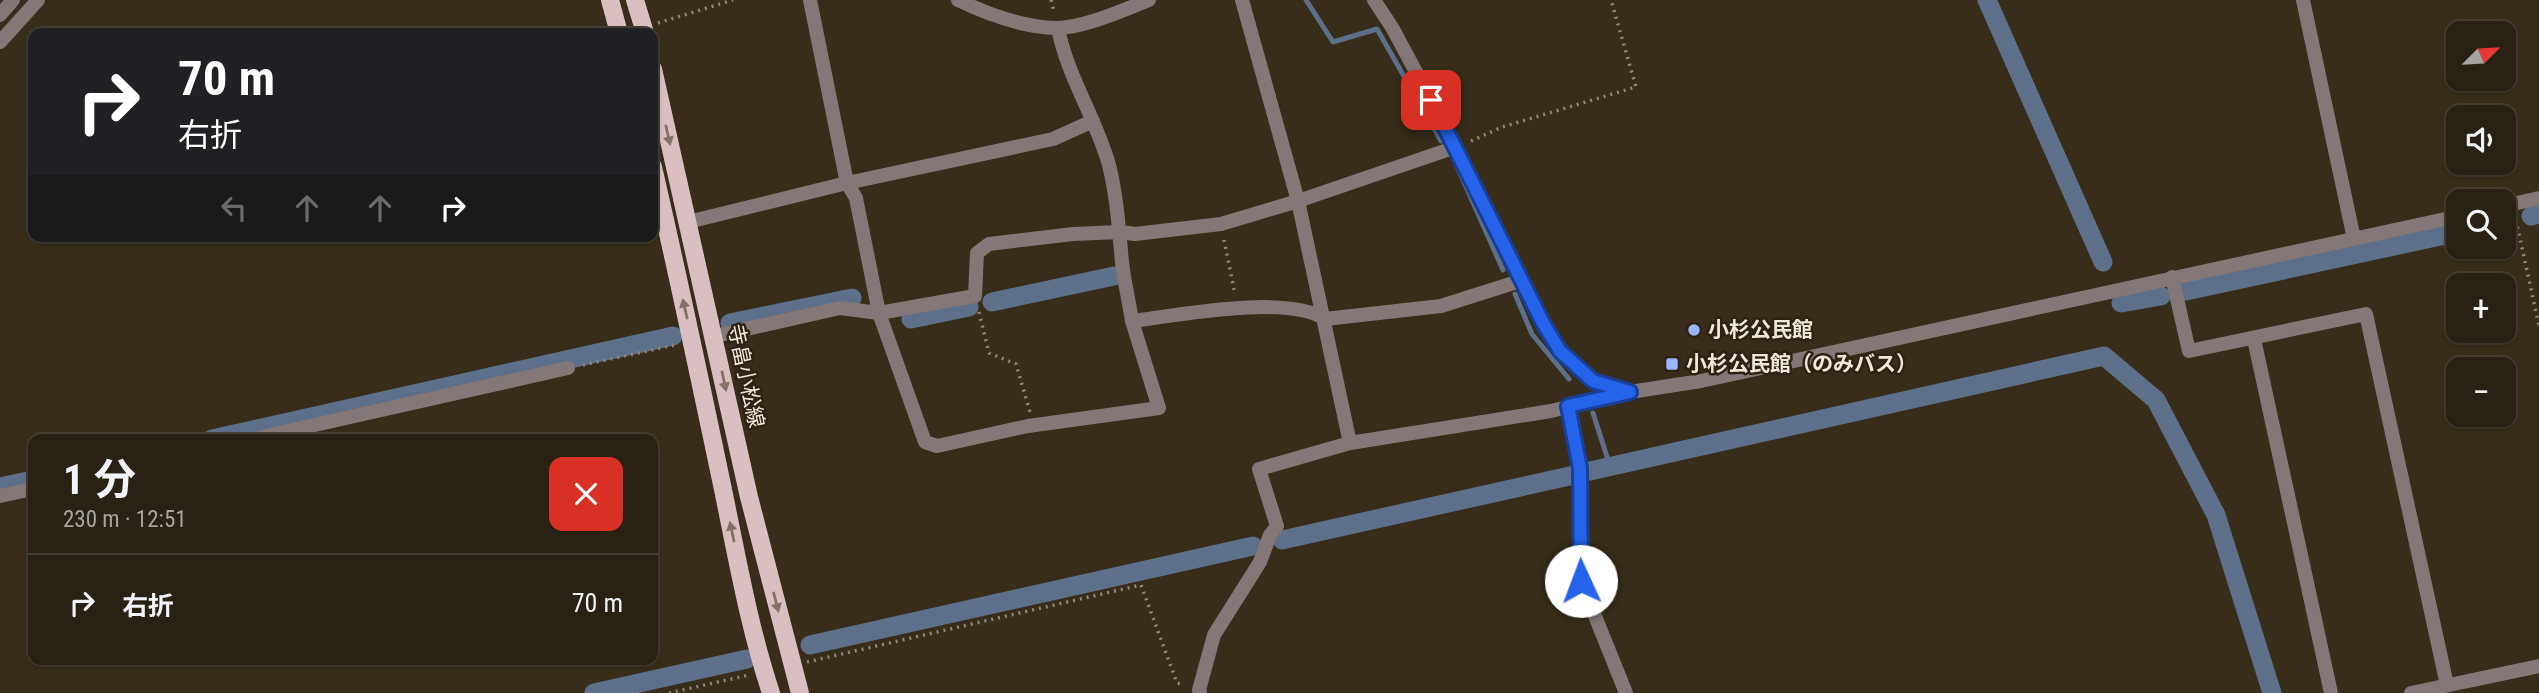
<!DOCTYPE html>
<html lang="ja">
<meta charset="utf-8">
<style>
:root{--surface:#292214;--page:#312a1d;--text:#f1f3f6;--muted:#a5a4a0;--line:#453f34}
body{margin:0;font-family:"Roboto Condensed","Noto Sans JP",sans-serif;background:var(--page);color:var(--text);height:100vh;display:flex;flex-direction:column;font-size:26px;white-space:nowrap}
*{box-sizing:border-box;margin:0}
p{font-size:23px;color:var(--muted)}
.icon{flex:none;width:38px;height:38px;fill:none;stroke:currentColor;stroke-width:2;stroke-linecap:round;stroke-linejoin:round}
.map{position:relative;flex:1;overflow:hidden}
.side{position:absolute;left:28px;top:434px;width:630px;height:231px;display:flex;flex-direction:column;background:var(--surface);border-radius:14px;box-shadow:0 2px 5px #0004,0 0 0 2px var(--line)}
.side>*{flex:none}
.hud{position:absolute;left:28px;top:28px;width:630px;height:214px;border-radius:14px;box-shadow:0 2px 5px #0004,0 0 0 2px var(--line);background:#202124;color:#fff;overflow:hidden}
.needle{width:46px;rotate:66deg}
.fabs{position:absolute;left:2446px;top:21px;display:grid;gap:14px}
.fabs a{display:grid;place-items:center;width:70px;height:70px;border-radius:14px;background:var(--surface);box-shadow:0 2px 5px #0004,0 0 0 2px var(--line);font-size:35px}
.pin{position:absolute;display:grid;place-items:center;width:60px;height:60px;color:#fff;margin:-30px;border-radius:14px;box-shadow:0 4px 10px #0006}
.me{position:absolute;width:77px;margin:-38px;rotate:358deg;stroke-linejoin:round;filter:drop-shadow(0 0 5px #0008)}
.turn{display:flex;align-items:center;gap:24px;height:147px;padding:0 35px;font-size:32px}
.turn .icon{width:91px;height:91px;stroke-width:2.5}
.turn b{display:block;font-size:49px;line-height:60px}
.lanes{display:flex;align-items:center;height:66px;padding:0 35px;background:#0003;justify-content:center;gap:35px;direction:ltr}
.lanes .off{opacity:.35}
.round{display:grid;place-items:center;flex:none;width:74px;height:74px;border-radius:14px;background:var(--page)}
.head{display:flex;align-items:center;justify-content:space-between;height:119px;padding:0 35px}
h1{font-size:42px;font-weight:700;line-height:52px}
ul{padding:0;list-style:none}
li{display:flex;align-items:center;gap:21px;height:98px;padding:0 35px;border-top:2px solid var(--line)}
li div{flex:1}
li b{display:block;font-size:26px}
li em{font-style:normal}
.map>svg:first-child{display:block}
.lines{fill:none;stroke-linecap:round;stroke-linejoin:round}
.stream{stroke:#5d6f89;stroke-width:5}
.canal{stroke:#5d6f89;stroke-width:19}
.path{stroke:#8f8777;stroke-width:3.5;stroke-dasharray:2 5;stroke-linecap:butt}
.minor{stroke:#847778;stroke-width:14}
.tertiary{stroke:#847778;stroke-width:14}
.primary{stroke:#d9bfc1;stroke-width:18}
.oneway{fill:#837168}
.route-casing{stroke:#184099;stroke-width:18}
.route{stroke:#2563eb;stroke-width:12}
.poi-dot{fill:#9cb4fd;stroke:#2d2310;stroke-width:2.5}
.labels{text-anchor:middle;stroke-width:5;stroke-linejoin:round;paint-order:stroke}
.poi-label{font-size:21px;font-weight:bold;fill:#eee7dc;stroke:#2d2310;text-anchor:start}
.street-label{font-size:21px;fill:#eee7dc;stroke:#2d2310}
</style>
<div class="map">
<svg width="2539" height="693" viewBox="0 0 2539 693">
<rect width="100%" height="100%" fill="#372d1a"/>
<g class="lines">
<path class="stream" d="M1306,0L1333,42L1377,29L1441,141
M1456,164L1503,270
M1515,294L1532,334L1569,379
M1593,413L1610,466"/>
<path class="canal" d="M1987,0L2103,262
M2531,216L2539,214
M2186,291L2459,232
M992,302L1114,276
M2121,303L2161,296
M911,319L969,307
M730,323L852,298
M212,439L673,336
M1590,471L2104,356L2156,400L2216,515L2272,693
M0,487L33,480
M1282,540L1574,475
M810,645L1253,546
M594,693L747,659"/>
<path class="path" d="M1051,0L1054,12
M658,23L733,0
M1471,141L1502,127L1636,87L1611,0
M2516,220L2539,326
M1224,240L1235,294
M979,312L989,353L1016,364L1030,412
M583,365L675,345
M807,662L1141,585L1177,683L1184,685
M669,693L749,675"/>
<path class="minor" d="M810,0L847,183L856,198L879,313L925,442L937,446L1028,426L1159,408L1132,321C1179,315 1286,294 1325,319L1441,306L1523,280
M1242,0L1298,201L1350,443
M2303,0L2354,239
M0,15L13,0
M1058,28C1067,76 1096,118 1109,165C1117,197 1119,230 1122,262C1124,281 1129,301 1132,321
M0,42L38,0
M688,222L847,183L1053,139L1093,121
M2172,277L2189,351L2366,314L2447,685
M715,336L840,308L879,313L975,296L977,253L989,244L1073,234L1121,232L1135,234L1221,224L1298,201L1456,147
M2254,339L2331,693
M1568,406L1580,468L1581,581L1626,693
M252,439L568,368
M0,496L33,489
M1200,693L1199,690L1214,635L1260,562L1270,535L1277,526L1259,469L1350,443L1551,411L1630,392"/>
<path class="tertiary" d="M958,0C987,14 1024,27 1056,28C1084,28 1123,10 1149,0
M1374,0L1393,29L1456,147L1543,323L1560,351L1593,381L1630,392L1701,381L2459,216
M2504,206L2539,198
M2411,693L2539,666"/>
<path class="primary" d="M610,0L619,33
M635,0L645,33
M653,69L749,497L800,693
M653,167C677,271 699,375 721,480C736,551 748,624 771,693"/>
</g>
<defs><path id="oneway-solid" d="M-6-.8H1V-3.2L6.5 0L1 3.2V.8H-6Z" transform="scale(1.75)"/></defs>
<g class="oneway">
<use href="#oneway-solid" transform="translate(668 135) rotate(77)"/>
<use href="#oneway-solid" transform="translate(685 309) rotate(-103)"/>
<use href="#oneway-solid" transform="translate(724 381) rotate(78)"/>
<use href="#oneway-solid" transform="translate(732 532) rotate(-102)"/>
<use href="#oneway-solid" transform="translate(776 602) rotate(76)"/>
</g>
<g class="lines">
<g class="route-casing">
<path id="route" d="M1431,100L1543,323L1560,351L1593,381L1630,392L1568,406L1580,468L1581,581"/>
</g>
<use href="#route" class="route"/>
</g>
<g class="poi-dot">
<circle cx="1694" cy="330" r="7"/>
<rect x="1665" y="357" width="14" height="14" rx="3.5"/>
</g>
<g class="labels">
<g class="poi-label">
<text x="1708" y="337">小杉公民館</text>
<text x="1686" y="371">小杉公民館（のみバス）</text>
</g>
<g class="street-label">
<text transform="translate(746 376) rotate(78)" y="7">寺畠小松線</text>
</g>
</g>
</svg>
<div class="fabs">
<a><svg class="needle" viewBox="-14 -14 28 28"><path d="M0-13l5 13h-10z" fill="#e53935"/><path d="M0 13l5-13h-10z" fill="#a5a4a0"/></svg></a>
<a><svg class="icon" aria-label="sound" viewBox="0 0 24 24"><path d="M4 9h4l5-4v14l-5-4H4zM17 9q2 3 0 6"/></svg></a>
<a><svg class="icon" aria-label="search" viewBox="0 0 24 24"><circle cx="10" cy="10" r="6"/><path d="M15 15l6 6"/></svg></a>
<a>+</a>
<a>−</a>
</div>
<div class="pin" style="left:1431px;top:100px;background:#d93025"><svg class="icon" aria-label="arrive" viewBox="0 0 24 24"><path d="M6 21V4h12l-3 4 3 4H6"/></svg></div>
<svg class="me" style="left:1581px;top:581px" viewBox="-20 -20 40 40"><circle r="19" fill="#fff"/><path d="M0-13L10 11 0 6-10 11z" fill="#2563eb"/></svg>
<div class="hud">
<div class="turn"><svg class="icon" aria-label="right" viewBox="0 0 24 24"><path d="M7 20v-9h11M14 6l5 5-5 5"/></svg><div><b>70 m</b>右折</div></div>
<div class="lanes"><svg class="icon off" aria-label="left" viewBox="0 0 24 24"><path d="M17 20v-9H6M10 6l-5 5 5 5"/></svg><svg class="icon off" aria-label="ahead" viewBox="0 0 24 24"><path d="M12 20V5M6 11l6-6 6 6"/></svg><svg class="icon off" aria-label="ahead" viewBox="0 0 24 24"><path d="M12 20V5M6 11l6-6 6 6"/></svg><svg class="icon" aria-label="right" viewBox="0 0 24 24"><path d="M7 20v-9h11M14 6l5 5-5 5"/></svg></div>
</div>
<section class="side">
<div class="head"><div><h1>1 分</h1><p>230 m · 12:51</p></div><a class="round" style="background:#d93025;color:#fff"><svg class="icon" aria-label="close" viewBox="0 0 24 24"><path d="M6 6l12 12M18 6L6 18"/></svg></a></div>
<ul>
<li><svg class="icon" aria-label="right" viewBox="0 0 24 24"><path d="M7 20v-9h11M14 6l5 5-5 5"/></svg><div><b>右折</b></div><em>70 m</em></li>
</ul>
</section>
</div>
